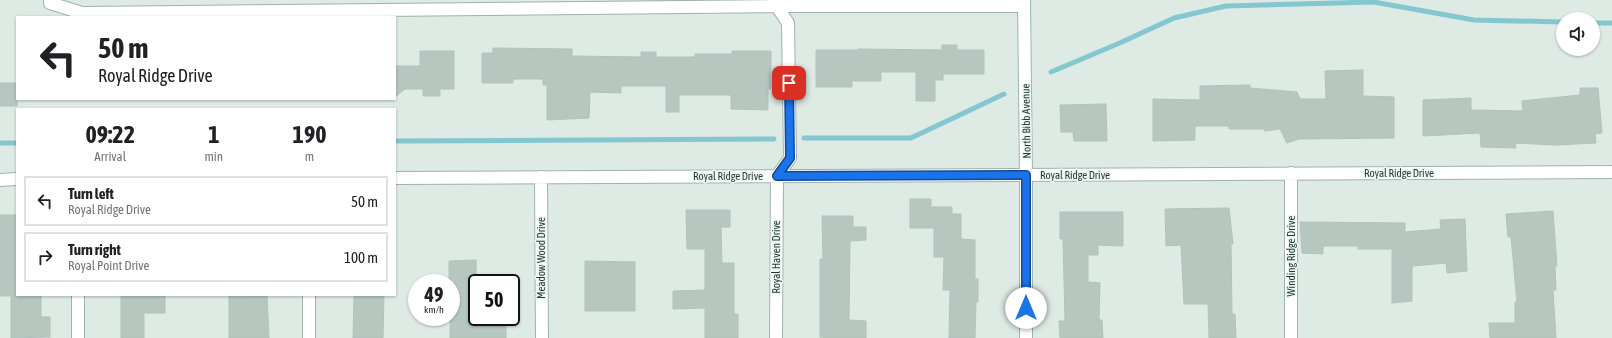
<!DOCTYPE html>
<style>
:root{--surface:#fff;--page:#f6f6f6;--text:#202124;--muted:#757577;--line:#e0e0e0}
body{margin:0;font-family:"Asap Condensed",sans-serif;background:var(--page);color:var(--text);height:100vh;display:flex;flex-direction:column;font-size:15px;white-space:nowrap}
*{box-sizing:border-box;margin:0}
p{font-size:13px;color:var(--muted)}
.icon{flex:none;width:22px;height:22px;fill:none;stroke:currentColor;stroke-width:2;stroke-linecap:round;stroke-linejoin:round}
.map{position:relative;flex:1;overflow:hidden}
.sheet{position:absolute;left:16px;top:108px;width:380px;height:188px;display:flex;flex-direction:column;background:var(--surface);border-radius:0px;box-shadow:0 1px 3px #0004}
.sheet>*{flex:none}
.top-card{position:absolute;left:16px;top:16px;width:380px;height:84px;border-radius:0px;box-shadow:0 1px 3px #0004;background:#fff;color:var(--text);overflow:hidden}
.fabs{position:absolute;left:1556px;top:12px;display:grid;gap:8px}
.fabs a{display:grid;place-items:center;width:44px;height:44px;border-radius:50%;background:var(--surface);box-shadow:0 1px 3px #0004;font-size:20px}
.speed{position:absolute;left:408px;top:274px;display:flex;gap:8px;font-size:20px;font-weight:700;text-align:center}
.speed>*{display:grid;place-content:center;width:52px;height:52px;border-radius:50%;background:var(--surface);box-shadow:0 1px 3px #0004;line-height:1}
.speed small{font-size:10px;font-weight:400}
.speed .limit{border:2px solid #111;border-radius:6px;background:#fff;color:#111}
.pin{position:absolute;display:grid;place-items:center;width:34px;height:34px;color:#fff;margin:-17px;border-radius:8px;box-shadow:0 2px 6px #0006}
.me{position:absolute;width:44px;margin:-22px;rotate:0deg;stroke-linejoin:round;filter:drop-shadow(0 0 3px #0008)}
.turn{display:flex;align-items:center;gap:14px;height:84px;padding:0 16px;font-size:18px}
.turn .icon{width:52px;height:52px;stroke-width:2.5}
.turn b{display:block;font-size:28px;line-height:34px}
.eta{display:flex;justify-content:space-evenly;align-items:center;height:68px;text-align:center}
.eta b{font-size:24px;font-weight:700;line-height:28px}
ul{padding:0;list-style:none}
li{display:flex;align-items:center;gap:12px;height:50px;margin:0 8px 6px;padding:0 8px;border:2px solid var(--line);border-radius:0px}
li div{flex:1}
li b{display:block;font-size:15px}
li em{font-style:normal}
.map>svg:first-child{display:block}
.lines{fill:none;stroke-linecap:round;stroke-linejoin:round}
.stream{stroke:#84c7d1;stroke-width:5}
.building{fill:#b6c7c0;stroke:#b0c3bb}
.street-casing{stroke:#a1b2ab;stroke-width:14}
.secondary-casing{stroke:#9db6ac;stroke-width:14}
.street{stroke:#fff;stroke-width:12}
.secondary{stroke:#fff;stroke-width:12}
.route-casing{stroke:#114b97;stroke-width:10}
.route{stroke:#1a73e8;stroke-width:7}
.labels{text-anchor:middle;stroke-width:3;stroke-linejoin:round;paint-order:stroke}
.street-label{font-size:11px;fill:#1f3a32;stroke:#eef7f2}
</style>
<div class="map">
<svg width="1612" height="338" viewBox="0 0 1612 338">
<rect width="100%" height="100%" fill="#deeae4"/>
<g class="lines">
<path class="stream" d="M1593,23H1612
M1051,72L1122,42L1174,18L1226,6L1374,2L1474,20L1563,22
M804,138H911L1004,94
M395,141L774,139
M0,143H17"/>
</g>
<path class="building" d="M942,45H957V50H984V74H943V80H935V101H916V72H881V81H852V87H816V50H858V49L942,50Z
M493,48L572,49V56L641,57V52H656V57H695V54H732V51H771V89H768V110L731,109V95H679V112H666V86H621V93L590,92L589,118L547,120V85H543V79H513V83H482V53H493Z
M420,51H454V89H440V96H423V89H405L395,97V66H420Z
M1363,70V96L1394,97V138L1299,139L1287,143L1280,129L1265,131L1263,129H1229V126H1195V140L1153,141V99L1200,100V86L1250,85V88L1297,92L1300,99H1326L1325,71Z
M0,83H17V106H0Z
M1580,88H1598L1602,133L1595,134L1596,143L1556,145L1515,143L1516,148L1481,147L1480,133L1423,136V100L1471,98V110L1523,111L1522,101L1580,95Z
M1106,104L1107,141H1074L1073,132H1061L1060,105Z
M910,199H931V207H952V214H961V239L975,240V279H978V302H976L975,338H949L950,290H943L944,257H934V228H910Z
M1229,208L1233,244H1231L1232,314H1235L1236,338H1209L1208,304H1184L1181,245L1166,246L1165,209Z
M686,210H730V227H721L722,263H734V314H738V338H705V308L673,309V291L705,290V249H687Z
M1553,211L1557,266H1555L1556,290H1553L1556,338H1490L1489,323H1515V302H1517L1511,237H1508L1506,214Z
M1060,212H1123V246L1098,245V255H1088V282L1100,283L1099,320H1102L1103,338H1060L1059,321H1065L1063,239H1060Z
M0,215H17V295H41V317H50V337L11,338V296H1L0,287Z
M822,216H853V227H866V240L850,241L849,320L866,321V338H823V337H820V259H823Z
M1465,219L1467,271L1447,273L1446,263L1412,266V301L1392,303V249H1358V246H1323V254L1302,253L1300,222L1405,223V232L1441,229L1440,220Z
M476,260L477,317H506V338H450L451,283H449V261Z
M585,261L635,262V311H585Z
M121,295H165V313H144V338H121Z
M229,295L267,296L269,338H229Z
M354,295H384L383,338H353Z"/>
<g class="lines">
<g class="street-casing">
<path id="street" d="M50,0V3L82,13L777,6H1024
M774,2L788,23L790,158L777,176L776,338
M541,177L542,338
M395,178L1612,172
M0,180L17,179
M78,338V295
M309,338V295
M1291,338V173"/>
</g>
<g class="secondary-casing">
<path id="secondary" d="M1024,0L1026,175V338"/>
</g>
<use href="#street" class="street"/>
<use href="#secondary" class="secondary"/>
</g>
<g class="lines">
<g class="route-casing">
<path id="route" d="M789,83L790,158L777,176L1026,175V308"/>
</g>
<use href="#route" class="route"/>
</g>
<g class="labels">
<g class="street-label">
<text transform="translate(1026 121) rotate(-91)" y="4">North Bibb Avenue</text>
<text x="1399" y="177">Royal Ridge Drive</text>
<text x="1075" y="179">Royal Ridge Drive</text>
<text x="728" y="180">Royal Ridge Drive</text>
<text transform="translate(1291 256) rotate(-90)" y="4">Winding Ridge Drive</text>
<text transform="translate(776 257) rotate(-90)" y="4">Royal Haven Drive</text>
<text transform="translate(541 258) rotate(-90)" y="4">Meadow Wood Drive</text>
</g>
</g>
</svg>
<div class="fabs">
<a><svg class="icon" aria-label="sound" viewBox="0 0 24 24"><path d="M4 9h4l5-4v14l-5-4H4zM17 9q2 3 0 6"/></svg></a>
</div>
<div class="speed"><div>49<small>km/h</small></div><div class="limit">50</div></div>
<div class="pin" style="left:789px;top:83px;background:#d93025"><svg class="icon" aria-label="arrive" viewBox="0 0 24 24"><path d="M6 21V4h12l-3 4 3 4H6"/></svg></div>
<svg class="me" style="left:1026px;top:308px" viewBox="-20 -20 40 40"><circle r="19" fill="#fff"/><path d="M0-13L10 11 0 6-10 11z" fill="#1a73e8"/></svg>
<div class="top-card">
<div class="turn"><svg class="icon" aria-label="left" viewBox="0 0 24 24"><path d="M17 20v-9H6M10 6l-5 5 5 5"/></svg><div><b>50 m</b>Royal Ridge Drive</div></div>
</div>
<section class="sheet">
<div class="eta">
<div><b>09:22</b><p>Arrival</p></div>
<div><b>1</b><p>min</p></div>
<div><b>190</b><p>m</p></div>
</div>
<ul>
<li><svg class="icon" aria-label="left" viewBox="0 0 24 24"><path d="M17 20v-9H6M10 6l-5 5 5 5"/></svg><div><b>Turn left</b><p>Royal Ridge Drive</p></div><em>50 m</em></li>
<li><svg class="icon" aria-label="right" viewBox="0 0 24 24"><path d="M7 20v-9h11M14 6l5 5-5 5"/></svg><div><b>Turn right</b><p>Royal Point Drive</p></div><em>100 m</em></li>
</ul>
</section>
</div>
